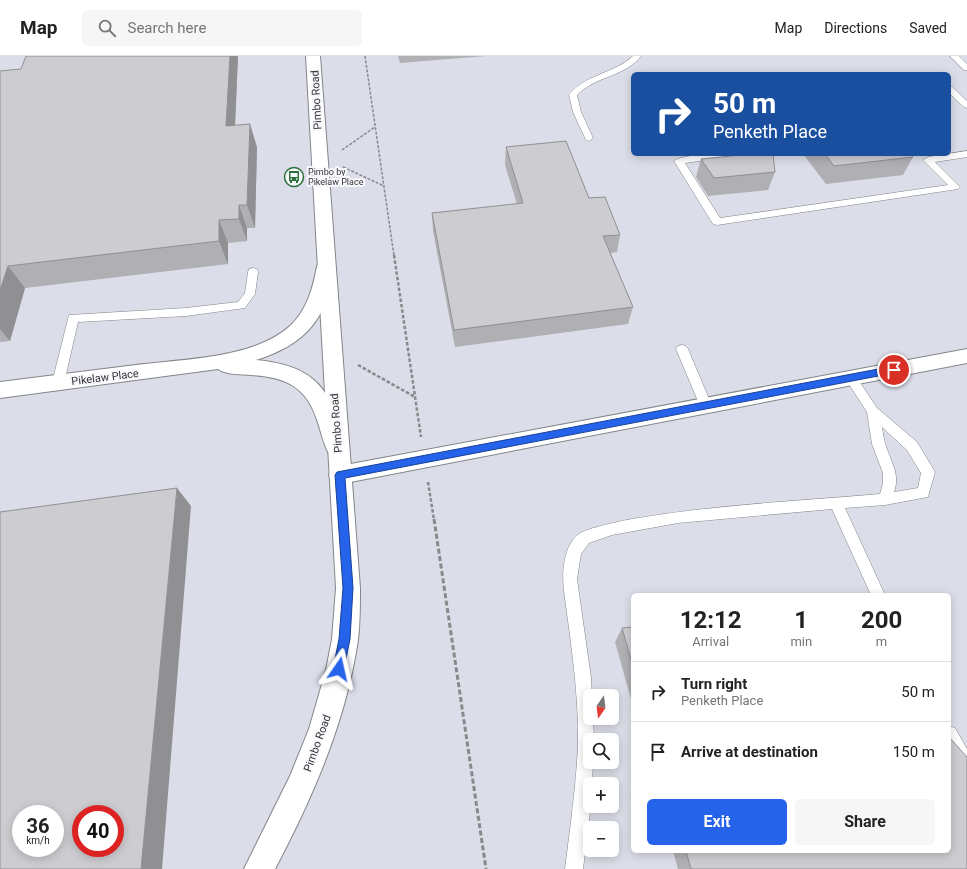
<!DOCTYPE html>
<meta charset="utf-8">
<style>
:root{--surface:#fff;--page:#f6f6f6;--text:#222;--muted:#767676;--line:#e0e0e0;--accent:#2563eb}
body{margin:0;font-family:Roboto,sans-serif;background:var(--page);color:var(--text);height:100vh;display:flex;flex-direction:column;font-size:15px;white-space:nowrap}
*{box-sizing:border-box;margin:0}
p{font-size:13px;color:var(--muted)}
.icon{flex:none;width:22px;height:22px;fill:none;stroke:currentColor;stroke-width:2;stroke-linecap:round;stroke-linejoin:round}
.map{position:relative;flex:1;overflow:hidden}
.side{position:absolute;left:631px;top:537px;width:320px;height:260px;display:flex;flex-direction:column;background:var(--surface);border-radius:6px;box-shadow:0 2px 10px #0003}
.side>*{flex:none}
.banner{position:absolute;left:631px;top:16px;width:320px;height:84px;border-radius:6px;box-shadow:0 2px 10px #0003;background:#1a4fa0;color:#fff;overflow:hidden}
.needle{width:26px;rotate:194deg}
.tools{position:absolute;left:583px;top:633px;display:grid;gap:8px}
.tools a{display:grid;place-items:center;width:36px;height:36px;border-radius:6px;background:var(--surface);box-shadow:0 2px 10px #0003;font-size:20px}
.speed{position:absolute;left:12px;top:749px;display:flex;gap:8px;font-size:20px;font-weight:700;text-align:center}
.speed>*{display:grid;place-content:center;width:52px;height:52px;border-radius:50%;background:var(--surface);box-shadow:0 2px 10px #0003;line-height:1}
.speed small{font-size:10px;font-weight:400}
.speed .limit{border:6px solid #d22;background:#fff;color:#111}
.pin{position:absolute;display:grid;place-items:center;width:34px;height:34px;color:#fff;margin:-17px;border:2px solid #fff;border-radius:50%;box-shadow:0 1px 4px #0007}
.me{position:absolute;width:44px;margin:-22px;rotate:11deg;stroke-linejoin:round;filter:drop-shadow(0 0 3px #0008)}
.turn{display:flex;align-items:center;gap:14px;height:84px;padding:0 16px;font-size:18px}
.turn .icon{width:52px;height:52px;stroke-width:2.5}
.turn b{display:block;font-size:28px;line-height:34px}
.eta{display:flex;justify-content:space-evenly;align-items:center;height:68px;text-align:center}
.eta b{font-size:24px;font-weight:700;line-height:28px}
.primary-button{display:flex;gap:8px;margin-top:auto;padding:8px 16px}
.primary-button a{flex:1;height:46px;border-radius:6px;background:var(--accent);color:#fff;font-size:16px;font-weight:700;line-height:46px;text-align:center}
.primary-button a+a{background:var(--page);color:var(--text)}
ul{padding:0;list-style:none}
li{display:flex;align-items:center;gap:12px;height:60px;padding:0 16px;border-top:1px solid var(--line)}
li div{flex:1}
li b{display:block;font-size:15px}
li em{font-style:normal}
header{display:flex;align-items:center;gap:24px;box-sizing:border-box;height:56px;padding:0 20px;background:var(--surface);border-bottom:1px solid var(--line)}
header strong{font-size:19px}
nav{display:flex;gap:22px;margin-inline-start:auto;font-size:14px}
.search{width:280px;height:36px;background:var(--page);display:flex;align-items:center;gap:10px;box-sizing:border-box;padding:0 14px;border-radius:6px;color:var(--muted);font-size:15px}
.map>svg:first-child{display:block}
.built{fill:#dbdde8;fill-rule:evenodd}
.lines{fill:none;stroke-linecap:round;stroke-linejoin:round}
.lane-casing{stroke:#848588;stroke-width:1}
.street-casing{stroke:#848588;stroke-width:2}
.secondary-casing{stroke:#848588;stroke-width:2}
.path-far2{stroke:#89898c;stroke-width:1.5;stroke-dasharray:3 1.5;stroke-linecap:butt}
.path-far1{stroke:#89898c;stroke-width:2.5;stroke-dasharray:3.5 2;stroke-linecap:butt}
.path{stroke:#89898c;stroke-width:3;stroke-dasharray:5 2.5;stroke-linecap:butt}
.lane{fill:#fff;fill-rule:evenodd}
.street{fill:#fff;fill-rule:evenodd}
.secondary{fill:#fff;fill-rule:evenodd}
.wall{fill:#b0afb3}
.shaded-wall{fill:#908f92}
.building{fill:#cdccd0;stroke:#908f92;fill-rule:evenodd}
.route{fill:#2563eb;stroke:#184099}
.labels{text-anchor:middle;stroke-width:4;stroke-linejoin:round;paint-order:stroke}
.far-poi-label{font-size:9px;fill:#363638;stroke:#f9f9fd;text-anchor:start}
.street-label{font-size:11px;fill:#363638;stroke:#f9f9fd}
</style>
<header>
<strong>Map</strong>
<div class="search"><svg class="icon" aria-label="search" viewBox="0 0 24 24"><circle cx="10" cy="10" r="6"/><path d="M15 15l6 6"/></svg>Search here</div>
<nav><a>Map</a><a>Directions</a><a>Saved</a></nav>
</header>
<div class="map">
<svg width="967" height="813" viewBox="0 0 967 813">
<rect width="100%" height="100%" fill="#ebecf0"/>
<path class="built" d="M0,0H967V813H0ZM633,18H949V98H633ZM633,539H949V795H633ZM590,640H612V662H590ZM590,684H612V706H590ZM590,728H612V750H590ZM21,758H55V792H21ZM81,758H115V792H81ZM590,772H612V794H590Z"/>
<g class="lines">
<g class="lane-casing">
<path id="lane" d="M633,0H641C625,21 595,20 577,39L581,56L593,82L589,85L586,84L573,56L569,39C585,18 614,18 633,0Z
M950,0H959L967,8V14H964Z
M949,31H952L967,45V52L964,51L949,37Z
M967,95V101L935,106L960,131L958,133L717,169L713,168L674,105C682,98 722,98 734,98L729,101L685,107L720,162L948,129L923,104L928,101Z
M253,212L257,213L258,216L255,238L245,252L186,260L78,266L64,327L62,330L58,332L54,330L52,327L69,259L186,252L238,246L245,237L248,216L249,213Z
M682,289L686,290L688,293L712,350L710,353L706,355L702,353L700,350L676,293L678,290Z
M851,317L855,319L877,352L917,386L935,416L928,441L885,449L845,452L885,539H871L832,453L678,467L612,479L589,487L581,498L577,523L591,622L592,640H590V662H593L594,684H590V706H593L592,728H590V756L583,813H565C570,772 576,731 578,690C579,639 571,587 564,535C562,517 563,490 579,478C587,472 621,465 632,463C714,449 798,445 880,438L883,427V417L872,388L867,356L845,322L847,319ZM882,371L907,394L921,417L918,432L894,436C900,419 892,408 887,393C884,386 883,378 882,371Z
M949,670L955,672L967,693V712C946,704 949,689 949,670Z"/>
</g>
<g class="street-casing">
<path id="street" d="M326,204L332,206L335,210C327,262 307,288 256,304C318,310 330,334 347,390L344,396L336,399L328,396C323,386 321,375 317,364C306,330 285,321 251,319C241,318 226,319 218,313L0,342V326C45,320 91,315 136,309C183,303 253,303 290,270C307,254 313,232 317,210L320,206Z
M967,293V307L340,428L332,426L329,419L332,412L340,410Z"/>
</g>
<g class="secondary-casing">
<path id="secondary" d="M306,0H320L360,532C360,549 360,567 358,584C346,665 313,741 275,813H244L290,720L309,673L326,614L332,583L336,532Z"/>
</g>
<path class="path-far2" d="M365,0L394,200
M342,94L375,71
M343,111L384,130"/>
<path class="path-far1" d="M394,199L421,381
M358,309L415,341
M428,426L434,464"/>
<path class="path" d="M434,463L486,813"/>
<use href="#lane" class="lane"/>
<use href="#street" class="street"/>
<use href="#secondary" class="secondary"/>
</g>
<path class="wall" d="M238,0L235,70L257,91L255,172H247V185L228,187V208L25,232L10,285L0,286V15Z
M398,0H486L400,7Z
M506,91L589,142L620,179L617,196L610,197L633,251L628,268L455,291L433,175L432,157L517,148L505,109Z
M803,98H910L913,101L903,119L826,128Z
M701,103L775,116L768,134L708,140L696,121Z
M633,571V650L615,586L622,572Z
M673,795H949L967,813H678Z"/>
<path class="shaded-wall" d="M230,0H238L234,93L226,70Z
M250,68L257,91L255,172L247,149Z
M239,149L247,172V185L239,163Z
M219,164L228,187V208L219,185Z
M8,210L25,232L10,285L0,273V234Z
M177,432L191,450L162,813H141Z"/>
<path class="building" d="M26,0H230L226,70L250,68L247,149H239V163L219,164V185L8,210L0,234V15L21,13Z
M566,85L589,142L605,141L620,179L603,180L633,251L454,274L432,157L523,147L506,91Z
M751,98H773L775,116L714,122L701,103Z
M825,98H910L913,101L834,110Z
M177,432L141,813H0V456ZM21,758H55V792H21ZM81,758H115V792H81Z
M633,571V610L622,572Z
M949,681L967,701V813H691L686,795H949Z"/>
<path class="route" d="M894,310L898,314L894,317L345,422L353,532L350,583L344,613L343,616L339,618L335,616L333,613L339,583L343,532L335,419L337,416Z"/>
<defs>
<g id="bus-ring" transform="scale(1)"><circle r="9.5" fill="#f9f9fd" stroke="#2b6f3b" stroke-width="1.5"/><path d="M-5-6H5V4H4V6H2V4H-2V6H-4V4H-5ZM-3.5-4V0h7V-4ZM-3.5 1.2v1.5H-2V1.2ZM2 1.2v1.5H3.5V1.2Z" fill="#2b6f3b"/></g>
</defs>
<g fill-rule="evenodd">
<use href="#bus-ring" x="294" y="121"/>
</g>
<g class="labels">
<g class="far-poi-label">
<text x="308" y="119">Pimbo by<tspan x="308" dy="10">Pikelaw Place</tspan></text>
</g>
<g class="street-label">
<text transform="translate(316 44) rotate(-93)" y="4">Pimbo Road</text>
<text transform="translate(105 321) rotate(-7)" y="4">Pikelaw Place</text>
<text transform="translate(336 367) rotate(-94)" y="4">Pimbo Road</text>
<text transform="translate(317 687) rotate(-70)" y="4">Pimbo Road</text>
</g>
</g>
</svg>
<div class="tools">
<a><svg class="needle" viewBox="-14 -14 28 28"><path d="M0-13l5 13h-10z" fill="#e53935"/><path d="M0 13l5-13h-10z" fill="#767676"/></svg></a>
<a><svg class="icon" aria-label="search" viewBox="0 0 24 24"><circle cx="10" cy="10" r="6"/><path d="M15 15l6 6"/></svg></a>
<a>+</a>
<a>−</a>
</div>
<div class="speed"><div>36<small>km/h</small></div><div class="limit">40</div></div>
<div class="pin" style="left:894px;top:314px;background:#d93025"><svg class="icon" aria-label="arrive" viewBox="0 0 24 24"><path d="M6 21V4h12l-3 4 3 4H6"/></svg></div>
<svg class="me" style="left:339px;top:613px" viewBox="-20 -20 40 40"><path d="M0-17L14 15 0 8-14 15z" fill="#2563eb" stroke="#fff" stroke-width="4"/></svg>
<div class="banner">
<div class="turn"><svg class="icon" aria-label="right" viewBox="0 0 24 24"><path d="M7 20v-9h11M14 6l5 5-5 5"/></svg><div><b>50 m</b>Penketh Place</div></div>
</div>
<section class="side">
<div class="eta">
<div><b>12:12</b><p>Arrival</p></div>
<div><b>1</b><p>min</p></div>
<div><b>200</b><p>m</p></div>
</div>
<ul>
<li><svg class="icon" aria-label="right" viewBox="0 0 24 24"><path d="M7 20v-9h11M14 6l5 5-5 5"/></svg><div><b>Turn right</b><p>Penketh Place</p></div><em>50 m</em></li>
<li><svg class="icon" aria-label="arrive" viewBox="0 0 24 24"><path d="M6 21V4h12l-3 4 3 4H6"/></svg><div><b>Arrive at destination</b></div><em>150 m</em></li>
</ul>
<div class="primary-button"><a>Exit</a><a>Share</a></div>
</section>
</div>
